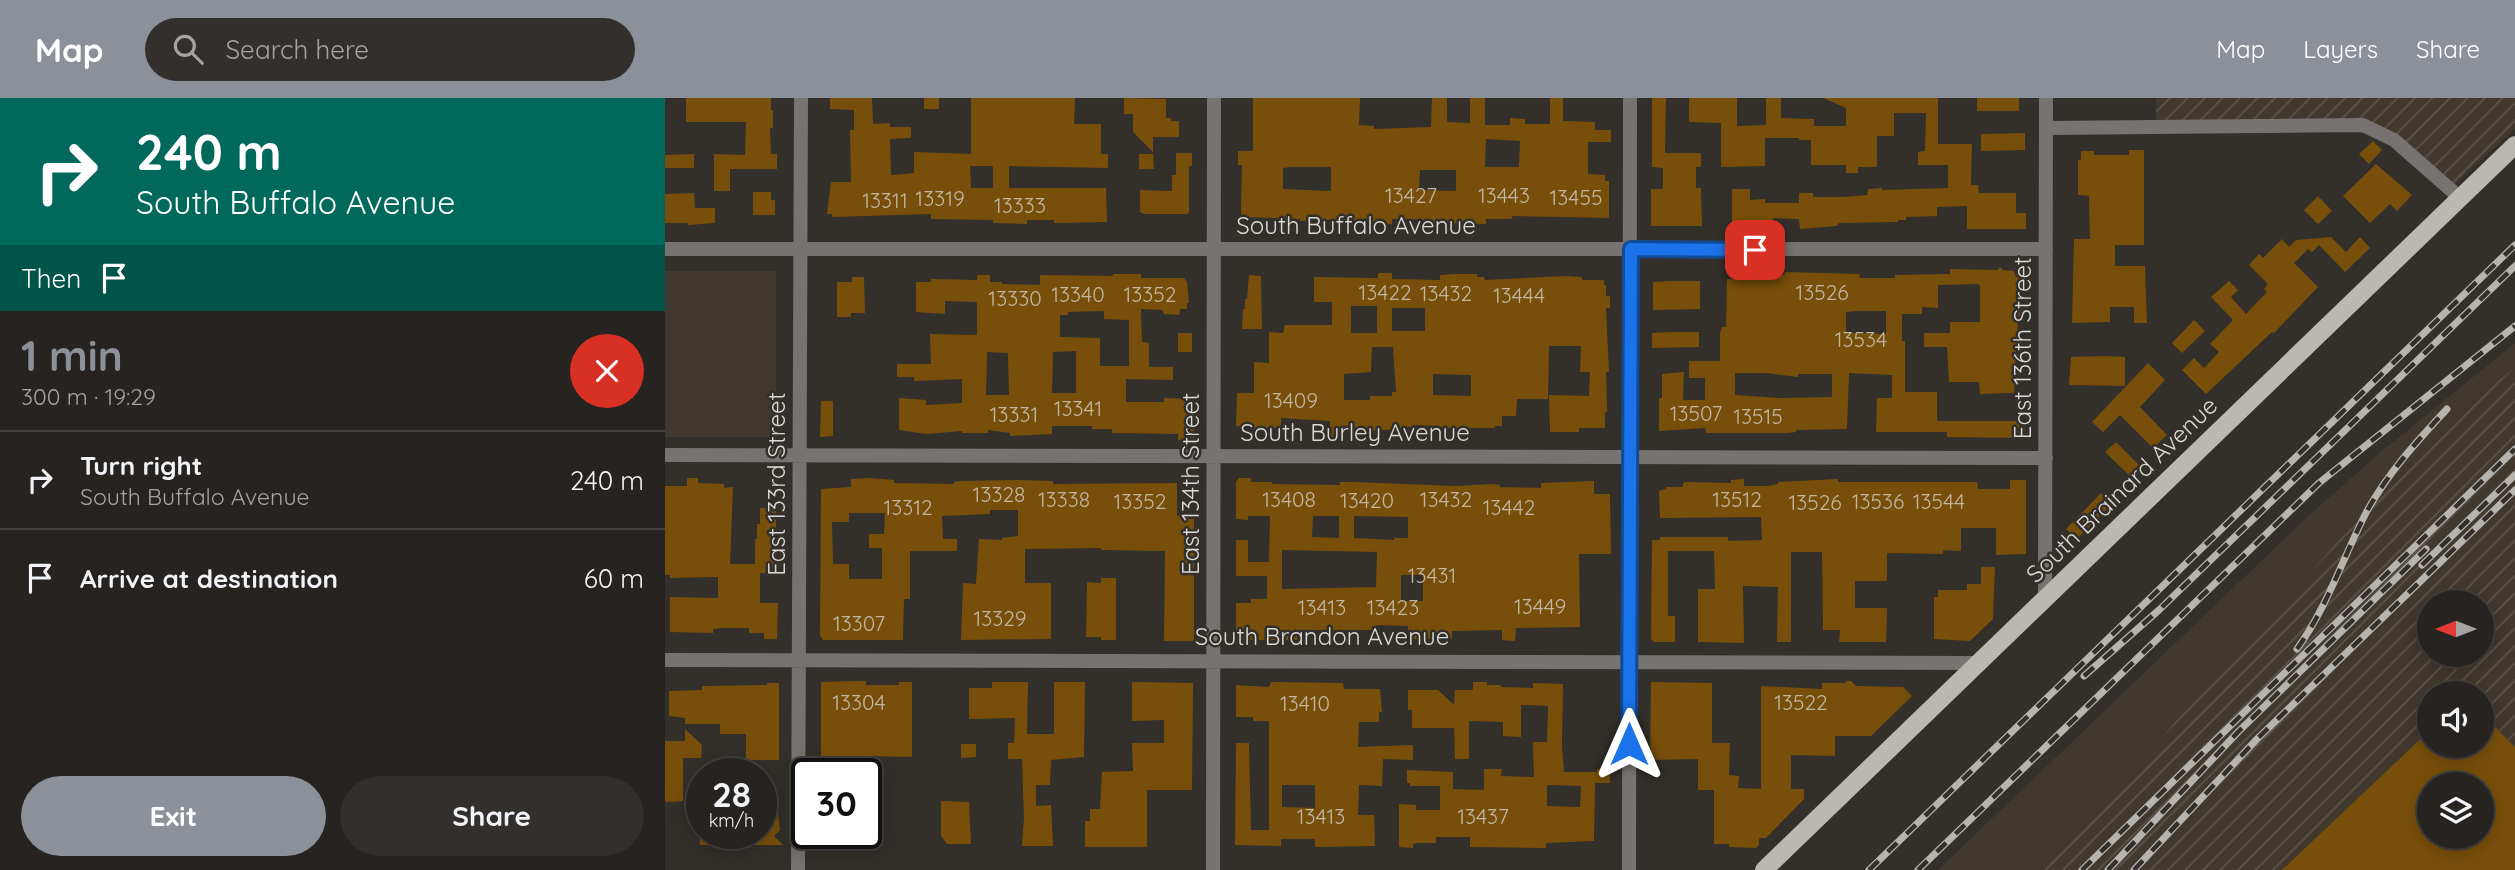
<!DOCTYPE html>
<meta charset="utf-8">
<style>
:root{--surface:#262320;--page:#322f2d;--text:#f1f3f6;--muted:#a4a4a5;--line:#42403e;--accent:#8c9099}
body{margin:0;font-family:Quicksand,sans-serif;background:var(--page);color:var(--text);height:100vh;display:flex;flex-direction:column;font-size:26px;white-space:nowrap}
*{box-sizing:border-box;margin:0}
p{font-size:23px;color:var(--muted)}
.icon{flex:none;width:38px;height:38px;fill:none;stroke:currentColor;stroke-width:2;stroke-linecap:round;stroke-linejoin:round}
.map{position:relative;flex:1;overflow:hidden}
.details{display:flex;flex-direction:column;background:var(--surface);width:665px}
.details>*{flex:none}
.top-card{background:#00695c;color:#fff;overflow:hidden}
.needle{width:46px;rotate:270deg}
.controls{position:absolute;left:1752px;top:492px;display:grid;gap:14px}
.controls a{display:grid;place-items:center;width:77px;height:77px;border-radius:50%;background:var(--surface);box-shadow:0 4px 18px #0003,0 0 0 2px var(--line);font-size:35px}
.speed{position:absolute;left:21px;top:660px;display:flex;gap:14px;font-size:35px;font-weight:700;text-align:center}
.speed>*{display:grid;place-content:center;width:91px;height:91px;border-radius:50%;background:var(--surface);box-shadow:0 4px 18px #0003,0 0 0 2px var(--line);line-height:1}
.speed small{font-size:18px;font-weight:400}
.speed .limit{border:4px solid #111;border-radius:10px;background:#fff;color:#111}
.pin{position:absolute;display:grid;place-items:center;width:60px;height:60px;color:#fff;margin:-30px;border-radius:14px;box-shadow:0 4px 10px #0006}
.me{position:absolute;width:77px;margin:-38px;rotate:0deg;stroke-linejoin:round;filter:drop-shadow(0 0 5px #0008)}
.turn{display:flex;align-items:center;gap:24px;height:147px;padding:0 21px;font-size:32px}
.turn .icon{width:91px;height:91px;stroke-width:2.5}
.turn b{display:block;font-size:49px;line-height:60px}
.then{display:flex;align-items:center;height:66px;padding:0 21px;background:#0003;gap:14px;font-size:26px}
.round{display:grid;place-items:center;flex:none;width:74px;height:74px;border-radius:37px;background:var(--page)}
.summary{display:flex;align-items:center;justify-content:space-between;height:119px;padding:0 21px}
h1{font-size:42px;font-weight:700;line-height:52px;color:var(--accent)}
.primary-button{display:flex;gap:14px;margin-top:auto;padding:14px 21px}
.primary-button a{flex:1;height:80px;border-radius:42px;background:var(--accent);color:#fff;font-size:28px;font-weight:700;line-height:80px;text-align:center}
.primary-button a+a{background:var(--page);color:var(--text)}
ul{padding:0;list-style:none}
li{display:flex;align-items:center;gap:21px;height:98px;padding:0 21px;border-top:2px solid var(--line)}
li div{flex:1}
li b{display:block;font-size:26px}
li em{font-style:normal}
header{display:flex;align-items:center;gap:42px;box-sizing:border-box;height:98px;padding:0 35px;background:var(--accent);color:#fff}
header strong{font-size:33px}
nav{display:flex;gap:38px;margin-inline-start:auto;font-size:24px}
.search{width:490px;height:63px;background:var(--page);display:flex;align-items:center;gap:18px;box-sizing:border-box;padding:0 24px;border-radius:38px;color:var(--muted);font-size:26px}
main{display:flex;flex:1;min-height:0}
.map>svg:first-child{display:block}
.built{fill:#41382e}
.industrial{fill:url(#industrial-furrows);fill-rule:evenodd}
.building{fill:#784f0a;fill-rule:evenodd}
.lines{fill:none;stroke-linecap:round;stroke-linejoin:round}
.minor{stroke:#767371;stroke-width:14}
.major{stroke:#bbb7b1;stroke-width:18}
.rail-casing{stroke:#b6b4af;stroke-width:7}
.rail{stroke:#332f2a;stroke-width:4.5;stroke-dasharray:13;stroke-linecap:butt}
.route-casing{stroke:#114b97;stroke-width:18}
.route{stroke:#1a73e8;stroke-width:12}
.labels{text-anchor:middle;stroke-width:5;stroke-linejoin:round;paint-order:stroke}
.number-label{font-size:21px;fill:#c2b6a2}
.street-label{font-size:24px;fill:#dbd9d5;stroke:#332f2a}
</style>
<header>
<strong>Map</strong>
<div class="search"><svg class="icon" aria-label="search" viewBox="0 0 24 24"><circle cx="10" cy="10" r="6"/><path d="M15 15l6 6"/></svg>Search here</div>
<nav><a>Map</a><a>Layers</a><a>Share</a></nav>
</header>
<main>
<section class="details">
<div class="top-card">
<div class="turn"><svg class="icon" aria-label="right" viewBox="0 0 24 24"><path d="M7 20v-9h11M14 6l5 5-5 5"/></svg><div><b>240 m</b>South Buffalo Avenue</div></div>
<div class="then">Then<svg class="icon" aria-label="arrive" viewBox="0 0 24 24"><path d="M6 21V4h12l-3 4 3 4H6"/></svg></div>
</div>
<div class="summary"><div><h1>1 min</h1><p>300 m · 19:29</p></div><a class="round" style="background:#d93025;color:#fff"><svg class="icon" aria-label="close" viewBox="0 0 24 24"><path d="M6 6l12 12M18 6L6 18"/></svg></a></div>
<ul>
<li><svg class="icon" aria-label="right" viewBox="0 0 24 24"><path d="M7 20v-9h11M14 6l5 5-5 5"/></svg><div><b>Turn right</b><p>South Buffalo Avenue</p></div><em>240 m</em></li>
<li><svg class="icon" aria-label="arrive" viewBox="0 0 24 24"><path d="M6 21V4h12l-3 4 3 4H6"/></svg><div><b>Arrive at destination</b></div><em>60 m</em></li>
</ul>
<div class="primary-button"><a>Exit</a><a>Share</a></div>
</section>
<div class="map">
<svg width="1850" height="772" viewBox="0 0 1850 772">
<defs>
<pattern id="industrial-furrows" width="10" height="10" patternUnits="userSpaceOnUse" patternTransform="scale(1.75)"><rect width="10" height="10" fill="#41382e"/><path d="M-1 1l2-2M0 10L10 0M9 11l2-2" fill="none" stroke="#5c544b"/></pattern>
</defs>
<rect width="100%" height="100%" fill="#332f2a"/>
<path class="built" d="M0,173H111V339H0Z
M1850,245V269L1799,311L1740,370L1570,556L1442,702L1373,772H1273L1638,423L1712,357Z"/>
<path class="industrial" d="M1491,0H1850V31L1785,90L1732,37L1700,21L1491,24Z
M1850,269V772H1373L1442,702L1570,556L1740,370L1799,311ZM1764,504H1816V556H1764ZM1764,595H1816V648H1764ZM1764,686H1816V738H1764Z"/>
<path class="building" d="M21,0H106V12H108V30H105L106,56H112V71H65V93H49V56L80,57L81,24H21Z
M165,0H207L208,26L225,25V29H246V40L225,41L226,77L249,75V54L306,56V0H410L409,26H436V56H443V70L344,68V90H441L442,124L389,125V122H362V126L328,125V122L266,121V116L167,119V116H162L166,84H186L185,32H189V12L165,11ZM305,68H328V90H306Z
M259,0H274V11H259Z
M459,0L501,1V20H506V23H514V39H488V54L468,34V16H459Z
M588,0H695L694,27L709,28V31L766,29L767,0H782V24L805,25V0H820V27H845V20L860,21V26H885V0H898V23L930,24V32H946V44H923V76L940,77V83H944V120L848,118L846,121H821V126L771,125V128H760V122L748,121H727V126H720L689,125V121L635,123V121L578,119L576,115L577,67H573V53H588ZM821,41L855,43L854,69H820ZM626,69H666V93L618,91V70ZM755,72H791V93L754,92Z
M987,0H1001L1000,55H1036V69H1031V90H1036L1037,128H986V91H998V70L987,69Z
M1024,0H1072V28L1101,27V0H1116V20L1149,21V28H1181V10L1158,0H1273V46H1307L1306,87H1313L1314,95H1351V115H1361V131H1302V108L1272,109V118L1241,119V122H1233V124L1174,125L1172,128L1135,131L1134,121L1108,120L1107,125H1085V128H1067V91H1085V102L1100,101V105H1134V95H1148V99H1179L1202,97L1203,91L1217,90V92L1283,90V67H1253V54L1260,53L1261,15H1229V38H1212V69H1193V75H1181V67H1146V42H1134V40H1100V68L1056,69V25L1024,24Z
M1312,0H1354V13H1312Z
M1360,35V52L1316,53V36Z
M1708,43L1717,52L1704,66L1694,56Z
M1464,52H1479V147H1450V168H1480L1482,225H1469V209H1445V224L1407,225L1409,141H1425L1424,98L1413,97V62H1416V53H1429V57H1464Z
M511,55H527V68H524V114L522,116H479L475,114V92L507,93V77H511Z
M29,56V70H0V57Z
M474,56H488L489,71H474Z
M1711,66L1747,97L1732,113L1725,106L1705,125L1678,98Z
M88,94H106V102H110V117H88Z
M29,95L30,110H50V125L23,127V125H0V96Z
M1653,98L1667,113L1653,126L1639,112Z
M1666,139L1681,154L1695,139L1705,150L1680,174L1654,147L1647,154L1643,151L1629,165L1653,189L1609,235L1607,234L1541,296L1517,272L1529,260L1539,270L1554,254L1545,246L1568,222L1546,199L1564,183L1573,192L1566,199L1581,216L1602,194L1599,191L1603,186L1584,167L1594,156L1598,160L1617,141L1624,149L1631,142Z
M1335,169L1338,172L1349,173L1351,179H1355V191H1357L1356,223H1353L1349,295L1315,296L1314,284H1284L1282,249H1259V235H1285V224H1315V188L1313,186L1273,187V210L1257,209V216H1237V243H1240V294H1272V323H1360V340L1282,339V334H1211L1212,300H1227V277L1206,276L1184,275L1182,331L1131,332V334L1123,335H1041L1040,330L994,333V300H997V276L1019,274L1018,302H1040V280H1024V263H1055V235L1057,229H1061L1062,181H1087L1093,180V177H1119L1120,174L1194,176L1195,180H1230V177L1285,176V171L1332,172ZM1193,213H1221V236L1181,235V214ZM1070,275H1102L1133,279V276H1167V299L1115,300L1070,297Z
M713,175H727V181L775,182V177L791,176H812V179H819L820,182L901,178L916,179L918,182H939V187H941V198H945V210H941L944,274H941L942,313L940,315V330H914V334H885L884,297L924,298L925,274H915L916,248H884L883,301H852L851,318H837V328H830V330H774V328L747,327V329H739V331L678,334V339H665V323L616,320V327L610,330L587,331V328H571L572,295H589V264L604,265V234L618,235L620,227H667V204H649V179L713,180ZM686,208H712V235H686ZM727,210H760V233H727ZM707,249H728L731,294H727V298H705V302H679V276L706,274ZM768,276L806,277V298L768,297Z
M448,176H476V180H519L522,184L524,205H522V211H515L514,217L499,216L497,212L476,211L477,244L484,245V269H508V282L461,281V304H499V300L529,301V342H513V336L447,335V331H427V328H387V336L345,338V335L323,332V335H297V333L261,336L234,332V300L261,302V307L297,305V281L249,283V279H232V266H266L265,236L312,237V204L280,203V216L251,214V184H266V181L312,182V177H325V184H337V186L375,187V177L448,178ZM439,213V221L464,222V268H435V240L395,239V217H403V214ZM411,253V295H387L388,254ZM322,254L343,255L344,297H321Z
M584,177L596,178L597,231H577L578,211H580V201H582Z
M187,179H199L200,215H186V219H172V184H187Z
M1008,183H1035V211L988,212V184Z
M1529,222L1540,233L1517,255L1507,245Z
M1006,234H1034V249L987,250V235Z
M513,235H527V254H513Z
M1441,258L1460,259V288L1404,287L1406,259Z
M1483,265L1500,282L1475,309L1502,337L1488,350L1455,317L1438,334L1427,324Z
M156,303H168V338L155,339Z
M1451,344L1474,367L1464,377L1440,354Z
M22,380H33V385L59,386V390L68,389L65,466H90V441H92V426H95V410H111V464H114V476L95,475V505H113L112,541H99V535H84V530H57L48,531V535L5,534V499L53,500V479L5,480V477H0V388H22Z
M204,380L229,382V385L289,386V384L296,383L354,382L388,383V386L512,385V418H523V421H529V543H499L500,453L436,452V450L360,451V485H386V541L296,542L298,485L311,486L314,441L337,442V440L353,438V412H325V416L277,418L278,441H292V453H245V501H239L238,542H158L155,538L156,391L186,389V381ZM184,415H220L219,436H204V450H217V481H184V466H168L167,424H184Z
M574,380H586V384H607V386L675,387V384H688L791,388L827,386L835,387V389L876,390V385L929,383V396H945L946,456H914L915,529L851,530L850,543L837,542V532L787,533V541H743V528L711,527V532H632V542H571V505H586V501H602V478H571V442H583V464H604L605,418H583V422L571,421V384ZM648,418H674V440L647,439ZM689,418L743,419V440H729V442L689,440ZM617,452L712,454L711,489L617,491ZM736,477H758V503H736Z
M1079,381V388H1103L1113,386V384L1173,381V384H1312L1313,391H1345V382H1361V456L1331,457V430H1296V453L1278,452V456L1222,455V483H1190V510H1222L1221,544H1174L1175,532H1158L1157,454H1126V544H1112L1113,489L1078,488L1079,545L1033,544V491H1050L1049,453H1003V518H1010V544H989L986,541L987,442H995V439H1063V443L1097,442L1096,419L995,420L994,393L1001,391V389H1017L1019,384L1066,385V382Z
M1436,395L1447,406L1412,441L1401,431Z
M1316,469H1330L1328,521L1305,543L1269,541V499H1273V492H1302V486H1316Z
M436,480H451V542H436V539H421L422,484L436,485Z
M189,583H201V587H234V584H247V659L201,658L156,660V584Z
M1182,583H1186L1191,588L1238,589L1247,598L1206,638H1170V658L1126,657V691H1139V701L1101,740H1094V747L1091,750L1064,749V746H1049V692H1033V661L985,662L986,584L1047,585V645H1065L1064,677L1074,678L1073,690L1096,691V588L1157,591V585H1180Z
M327,584H363L362,636H389V584H420L419,659L386,662L385,687H371V708L386,707L388,748H357L359,720L357,661H343V645H349L350,620L304,621V590H327Z
M467,584L528,585L527,692H482V749H420V723H425V711H435L437,674L468,673L467,645H499V622L467,623Z
M606,584L678,585L679,591H715L717,614H714V624H694L693,649L748,647V662L718,661L717,688L694,687L693,717H709L710,748L650,749V741H616V748L570,747L571,645H584L586,732H604V623H588V619H571V587L604,589ZM617,687H650V710L617,709Z
M808,584H822V587H836V589L868,590V585L898,586L897,648L899,674H932V671H945V685H930L929,743L881,745V750L805,749V739H771V745H751L748,746V750L734,749V706L751,707V712H775V688H745V685H742V672L788,674V691L819,692V671H837L836,678L869,679L868,644H882L883,608L856,607V639L838,638V624L804,623V661H790L789,630H747V612H743V592H773L789,607L790,592H808ZM882,687L916,688L915,709L882,708Z
M102,585H114V662H81V636H55V626H20V620L4,618V593L37,592V588L102,587Z
M1816,615L1850,649V772H1617L1764,633V648H1816ZM1764,686H1816V738H1764Z
M20,631L37,647L36,660H18V703L0,704V643H20Z
M296,646H311V659L296,660Z
M276,703L304,704L306,746H282L276,738Z
M96,705L112,706L115,732L109,738L118,747H35V735H96Z"/>
<g class="lines">
<path class="minor" d="M1381,30L1698,27L1729,42L1794,99
M0,151H1381
M0,357L1381,360
M1380,500L1381,0
M0,562L1313,565
M133,772L136,0
M548,772L549,0
M964,772L965,0"/>
<path class="major" d="M1099,772L1850,47"/>
<g class="rail-casing">
<path id="rail" d="M1757,467L1850,377
M1632,551C1663,508 1678,459 1702,413C1723,375 1752,343 1782,311
M1419,578L1494,512L1850,168
M1204,772L1850,147
M1253,772L1654,385L1850,228
M1417,772L1850,351
M1443,772L1573,634L1761,451
M1469,772L1592,641L1850,392"/>
</g>
<use href="#rail" class="rail"/>
</g>
<g class="lines">
<g class="route-casing">
<path id="route" d="M964,646L966,151L1090,152"/>
</g>
<use href="#route" class="route"/>
</g>
<g class="labels">
<g class="number-label">
<text x="746" y="105">13427</text>
<text x="839" y="105">13443</text>
<text x="911" y="107">13455</text>
<text x="275" y="108">13319</text>
<text x="220" y="110">13311</text>
<text x="355" y="115">13333</text>
<text x="720" y="202">13422</text>
<text x="1157" y="202">13526</text>
<text x="781" y="203">13432</text>
<text x="413" y="204">13340</text>
<text x="485" y="204">13352</text>
<text x="854" y="205">13444</text>
<text x="350" y="208">13330</text>
<text x="1196" y="249">13534</text>
<text x="626" y="310">13409</text>
<text x="413" y="318">13341</text>
<text x="1031" y="323">13507</text>
<text x="349" y="324">13331</text>
<text x="1093" y="326">13515</text>
<text x="334" y="404">13328</text>
<text x="399" y="409">13338</text>
<text x="624" y="409">13408</text>
<text x="781" y="409">13432</text>
<text x="1072" y="409">13512</text>
<text x="702" y="410">13420</text>
<text x="475" y="411">13352</text>
<text x="1213" y="411">13536</text>
<text x="1274" y="411">13544</text>
<text x="1150" y="412">13526</text>
<text x="243" y="417">13312</text>
<text x="844" y="417">13442</text>
<text x="767" y="485">13431</text>
<text x="875" y="516">13449</text>
<text x="657" y="517">13413</text>
<text x="728" y="517">13423</text>
<text x="335" y="528">13329</text>
<text x="194" y="533">13307</text>
<text x="194" y="612">13304</text>
<text x="1136" y="612">13522</text>
<text x="640" y="613">13410</text>
<text x="656" y="726">13413</text>
<text x="818" y="726">13437</text>
</g>
<g class="street-label">
<text x="691" y="136">South Buffalo Avenue</text>
<text transform="translate(1358 250) rotate(-90)" y="8">East 136th Street</text>
<text x="690" y="343">South Burley Avenue</text>
<text transform="translate(112 386) rotate(-90)" y="8">East 133rd Street</text>
<text transform="translate(526 386) rotate(-90)" y="8">East 134th Street</text>
<text transform="translate(1457 392) rotate(-44)" y="8">South Brainard Avenue</text>
<text x="657" y="547">South Brandon Avenue</text>
</g>
</g>
</svg>
<div class="controls">
<a><svg class="needle" viewBox="-14 -14 28 28"><path d="M0-13l5 13h-10z" fill="#e53935"/><path d="M0 13l5-13h-10z" fill="#a4a4a5"/></svg></a>
<a><svg class="icon" aria-label="sound" viewBox="0 0 24 24"><path d="M4 9h4l5-4v14l-5-4H4zM17 9q2 3 0 6"/></svg></a>
<a><svg class="icon" aria-label="layers" viewBox="0 0 24 24"><path d="M12 4l9 5-9 5-9-5zM3 14l9 5 9-5"/></svg></a>
</div>
<div class="speed"><div>28<small>km/h</small></div><div class="limit">30</div></div>
<div class="pin" style="left:1090px;top:152px;background:#d93025"><svg class="icon" aria-label="arrive" viewBox="0 0 24 24"><path d="M6 21V4h12l-3 4 3 4H6"/></svg></div>
<svg class="me" style="left:964px;top:646px" viewBox="-20 -20 40 40"><path d="M0-17L14 15 0 8-14 15z" fill="#1a73e8" stroke="#fff" stroke-width="4"/></svg>
</div>
</main>
